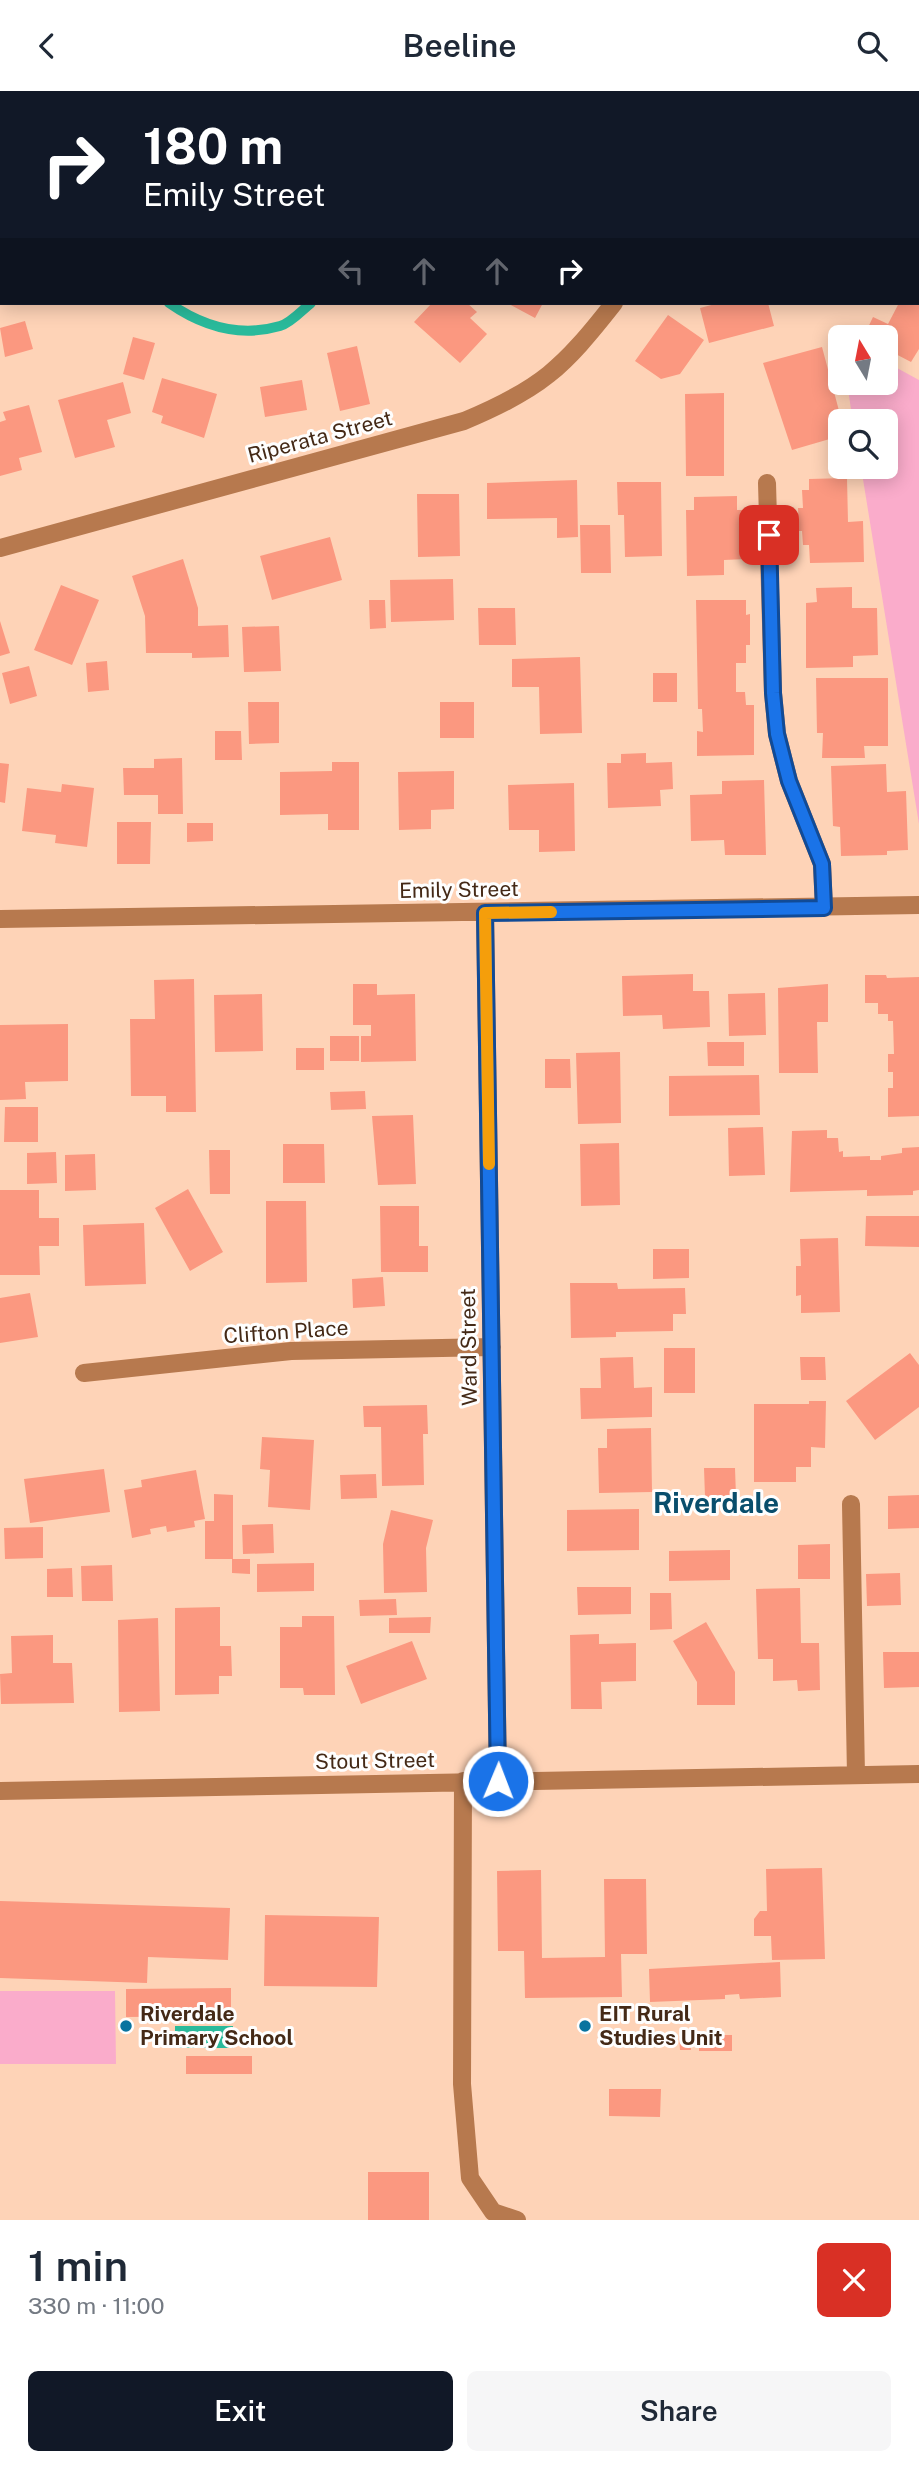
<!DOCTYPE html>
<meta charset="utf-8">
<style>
:root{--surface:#fff;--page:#f6f6f7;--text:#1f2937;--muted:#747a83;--accent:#111827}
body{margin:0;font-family:"Public Sans",sans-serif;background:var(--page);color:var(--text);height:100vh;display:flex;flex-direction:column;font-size:26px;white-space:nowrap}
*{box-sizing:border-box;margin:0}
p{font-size:23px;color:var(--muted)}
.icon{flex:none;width:38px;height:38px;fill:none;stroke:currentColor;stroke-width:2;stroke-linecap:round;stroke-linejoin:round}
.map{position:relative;height:2129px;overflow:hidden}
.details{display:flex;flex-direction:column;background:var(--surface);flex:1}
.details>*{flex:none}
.hud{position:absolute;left:0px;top:0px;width:920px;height:214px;box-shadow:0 4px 18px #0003;background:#111827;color:#fff;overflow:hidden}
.needle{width:46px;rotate:350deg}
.tools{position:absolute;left:828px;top:234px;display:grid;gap:14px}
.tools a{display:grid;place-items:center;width:70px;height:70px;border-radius:10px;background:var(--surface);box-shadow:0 4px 18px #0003;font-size:35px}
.pin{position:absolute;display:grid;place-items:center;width:60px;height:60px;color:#fff;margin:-30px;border-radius:14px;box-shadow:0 4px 10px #0006}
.me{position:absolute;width:77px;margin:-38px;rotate:1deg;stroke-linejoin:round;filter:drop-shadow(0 0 5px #0008)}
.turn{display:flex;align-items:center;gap:24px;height:147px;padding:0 28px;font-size:32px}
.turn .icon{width:91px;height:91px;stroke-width:2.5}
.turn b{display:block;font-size:49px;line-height:60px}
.lanes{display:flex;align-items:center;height:66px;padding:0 28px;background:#0003;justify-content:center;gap:35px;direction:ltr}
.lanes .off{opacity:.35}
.round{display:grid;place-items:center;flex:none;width:74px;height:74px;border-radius:10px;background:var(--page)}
.head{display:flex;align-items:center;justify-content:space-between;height:119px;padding:0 28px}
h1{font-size:42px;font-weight:600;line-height:52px}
.primary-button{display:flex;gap:14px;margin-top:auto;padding:14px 28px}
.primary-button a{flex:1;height:80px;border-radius:10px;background:var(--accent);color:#fff;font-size:28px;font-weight:600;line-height:80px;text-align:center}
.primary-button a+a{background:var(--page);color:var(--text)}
header{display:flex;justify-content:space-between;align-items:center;height:91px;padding:0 28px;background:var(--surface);font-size:32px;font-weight:600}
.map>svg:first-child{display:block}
.green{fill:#faaccb}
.water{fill:#2aba9b}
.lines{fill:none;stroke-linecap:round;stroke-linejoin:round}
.stream{stroke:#2aba9b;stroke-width:10}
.building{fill:#fb9880}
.minor{stroke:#b7794e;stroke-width:18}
.route-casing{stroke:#114b97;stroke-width:18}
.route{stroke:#1a73e8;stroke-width:12}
.slow{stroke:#f59e0b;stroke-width:12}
.poi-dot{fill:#08739f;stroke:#fefefe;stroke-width:2.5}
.labels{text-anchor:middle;stroke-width:6;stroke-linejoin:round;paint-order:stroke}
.street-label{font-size:21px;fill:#442916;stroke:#fefefe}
.poi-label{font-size:21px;font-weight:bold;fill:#442916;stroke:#fefefe;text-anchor:start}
.district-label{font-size:28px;font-weight:bold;fill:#094e6c;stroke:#fefefe}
</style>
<header><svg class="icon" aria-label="back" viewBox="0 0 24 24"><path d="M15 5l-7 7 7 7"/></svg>Beeline<svg class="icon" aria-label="search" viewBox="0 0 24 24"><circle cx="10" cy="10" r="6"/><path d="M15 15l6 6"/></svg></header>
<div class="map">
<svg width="919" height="2129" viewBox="0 0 919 2129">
<rect width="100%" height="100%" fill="#fed3b7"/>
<path class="green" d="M886,271L919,289V733L861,376H886V331H853L847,292H886Z
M0,1900H115L116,1973H0Z"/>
<path class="water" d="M175,1935H233V1957H175Z"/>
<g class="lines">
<path class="stream" d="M399,2L400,0
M0,124L2,123
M169,212C202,235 239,247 280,235C291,232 302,219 311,212"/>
</g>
<path class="building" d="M432,212H467L477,221L470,227L487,243L460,272L414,231Z
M507,212H543L535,227Z
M719,212H768L774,235L709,252L700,217Z
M899,212H919V258L911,271L886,258V247H863L873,226L888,233Z
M668,224L704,249L680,283L661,288L635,270Z
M25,230L33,258L5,266L0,237Z
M133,246L155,252L144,289L123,283Z
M357,255L370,313L340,320L327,262Z
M822,256L842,331L840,345L792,359L763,272Z
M162,287L217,303L204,347L161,332L163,325L152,321Z
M302,289L307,319L265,326L260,296Z
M123,291L131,322L107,329L115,356L75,367L58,309Z
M724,302V385H686L685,303Z
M29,314L42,361L19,367L22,379L0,385V331L6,329L3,321Z
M847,387L848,431L863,430L864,471L810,472L809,454H803L802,440H799L798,417H803L802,399H809V388Z
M577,389L578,446L557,447V427L487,428V392Z
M617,391H661L662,465L625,466L624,424H618Z
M417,403H459L460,465L418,466Z
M737,405V419H745L748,431L746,468L724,469V484L687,485L686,419H694V406Z
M580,434H610L611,482H581Z
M330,446L342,489L272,509L260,465Z
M183,468L198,517V535L228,534L229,566L192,567V562H146L145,525L132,485Z
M453,488L454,529L391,531L390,489Z
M61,494L99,509L72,574L34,559Z
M852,496V517H877L878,564L853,565V576L806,577V512L817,511L816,497Z
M369,509H385L386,537L370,538Z
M696,509H746V524L750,523V554H746V572H736V601H745L746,614H754V664L697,665V640L703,641L702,618H698Z
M478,517H515L516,554H479Z
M0,530L10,562L0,565Z
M279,535L281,580L244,581L242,536Z
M580,566L582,642L540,643L539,596H512V568Z
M107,570L109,599L88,601L86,572Z
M29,575L37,605L10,613L2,582Z
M653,582H677V611H653Z
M816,587H888V655H864L865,667H822L823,642H817Z
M248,611H279V652L249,653Z
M440,611H474V647H440Z
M215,640H241L242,669H215Z
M646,662V672L672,671L673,698L660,699L661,715L608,717L607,672H621V663Z
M182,667L183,723H158V704H124L123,677H154V668Z
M332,671H359V739H328V723L280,724V681L332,680Z
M0,672L9,673L5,712L0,711Z
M886,673L887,701L906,700L908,759L887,760V764L841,765L840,736L833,735L831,675Z
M454,680V718L431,719V738L399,739L398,681Z
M764,689L766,764H725L724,749L691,750L690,704L722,703V690Z
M574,692L575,760L539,761V739H509L508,694Z
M62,693L94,697L87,756L55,752L56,744L22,740L27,697L61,701Z
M117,731H151L150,773H117Z
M187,732H213V750L187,751Z
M693,883V900H709L710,936L663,938L662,924L623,925L622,885Z
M865,884H886L887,887L919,886V1025L888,1026V997H893V981H888V963H894L893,930H888V923H878V912H865Z
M194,888L196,1021H166V1005H131L130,928H155L154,889Z
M353,893H377V904L415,903L416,970L361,971V945H371V934H353Z
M828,893V931H817L818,982H779L778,897Z
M765,902L766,944L729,945L728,903Z
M262,903L263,960L215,961L214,904Z
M68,933V990L25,991L26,1008L0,1009V934Z
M330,945H359V970H330Z
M707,951H744V975H708Z
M296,957H324V979H296Z
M620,961L621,1032L578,1033L576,962Z
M545,968H570L571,997H545Z
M759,984L760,1024L669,1025V985Z
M365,1000L366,1018L331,1019L330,1001Z
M5,1016H38V1051H4Z
M413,1024L416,1093L378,1094L372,1025Z
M763,1036L765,1084L729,1085L728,1037Z
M827,1039V1047H838L839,1061L843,1060V1066L870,1065V1069H881V1065L902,1062V1057L919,1056V1099L913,1100V1104L867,1105V1099L790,1101L792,1040Z
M619,1052L620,1114L581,1115L580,1053Z
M283,1053H324L325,1092H283Z
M209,1059H230V1103H210Z
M56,1061L57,1092L27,1093V1062Z
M95,1063L96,1099L65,1100V1064Z
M188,1098L223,1161L190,1180L155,1117Z
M0,1099H39V1127H59V1155H39L40,1184H0Z
M266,1110H306L307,1191L266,1192Z
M380,1115H419V1155H428V1181H381Z
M866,1125H919V1156L865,1155Z
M144,1132L146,1193L85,1195L83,1134Z
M838,1147L840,1221L801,1222V1204L796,1205V1175H801L800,1148Z
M653,1158H689V1187L653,1188Z
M383,1186L385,1215L353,1217L352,1188Z
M570,1192H617L618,1198L685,1197L686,1223H673V1240L616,1241V1246L571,1247Z
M30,1202L38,1246L0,1252V1207Z
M664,1257H695V1302H664Z
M910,1262L919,1274V1316L875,1349L846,1310Z
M633,1266L634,1297L652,1296V1326L581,1328L580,1297H601L600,1267Z
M800,1266H825L826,1289H801Z
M809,1310H826L825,1357L811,1356V1376H796V1391H754V1313H809Z
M427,1314L428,1343H423L424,1394L382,1395L381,1336H364L363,1315Z
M651,1337L652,1401L599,1402L598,1357H607V1338Z
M262,1346L314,1349L310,1419L268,1416L270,1379L260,1378Z
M704,1377H735L736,1405L705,1406Z
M104,1378L110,1421L30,1432L24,1388Z
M196,1379L205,1428L194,1430L195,1436L167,1441L166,1435L150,1438L151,1443L132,1447L124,1399L142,1396L141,1389Z
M376,1383L377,1407L341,1408L340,1384Z
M214,1403L233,1404V1468H205V1430H214Z
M919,1404V1437L888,1438V1405Z
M639,1418V1459L567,1460V1419Z
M391,1419L433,1429L426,1457L427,1501L384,1502L383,1453Z
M273,1433L274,1462L243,1463L242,1434Z
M43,1436V1467L5,1468L4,1437Z
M830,1453V1488H798V1454Z
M730,1459V1489L669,1490V1460Z
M232,1468H250V1483L232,1482Z
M314,1472V1500L257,1501V1473Z
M112,1474L113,1510H82L81,1475Z
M72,1477L73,1506H47V1478Z
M900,1482L901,1514L867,1515L866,1483Z
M577,1496H631V1523L578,1524Z
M800,1497L801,1552H819L820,1599L798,1600L797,1589L773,1590V1568H758L756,1498Z
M650,1502H671L672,1538L650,1539Z
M396,1508L397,1524L360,1525L359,1509Z
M220,1516V1555H231L232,1585H219V1603L175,1604V1517Z
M302,1525H334L335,1604H304L303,1597H280V1536H302Z
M431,1526L430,1542H389V1527Z
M158,1527L160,1620L119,1621L118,1529Z
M706,1531L735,1581V1614H697V1591L673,1550Z
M599,1543V1553L636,1552V1590L601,1591L602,1618H571L570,1544Z
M53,1544V1572H72L74,1612L1,1613L0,1583L12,1582L11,1545Z
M412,1550L427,1588L361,1613L346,1575Z
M883,1561H919V1596L884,1597Z
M822,1777L825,1868L772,1869L771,1845H754V1828L760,1820H767L766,1778Z
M541,1779L542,1867L605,1866L604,1788H646L647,1863H621L622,1906L525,1907L524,1860H498L497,1780Z
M0,1810L230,1817L228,1869L148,1866L147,1892L0,1887Z
M265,1824L379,1826L377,1896L264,1895Z
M780,1871L781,1906L740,1908L739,1903L725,1904V1908L650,1911L649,1878Z
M231,1897V1925L126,1926V1898Z
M690,1944L691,1959H680L679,1945Z
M699,1944H732V1960H699Z
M186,1965H252V1983H186Z
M609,1998H661L660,2026L609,2025Z
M368,2081H429V2129H368Z"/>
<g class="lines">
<path class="minor" d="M728,2L729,0
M767,392L773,602L777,643L789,690L822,773L824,817
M0,457L464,330C541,298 563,277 614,212
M485,822L498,1690
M0,828L919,814
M84,1282L291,1260L492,1256
M851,1413L856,1684
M463,1690L462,1993L470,2087L493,2121L517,2129
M0,1700L919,1683"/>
</g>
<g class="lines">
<g class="route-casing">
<path id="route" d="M498,1690L485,822L824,817L822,773L789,690L777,643L773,602L769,444"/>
</g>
<use href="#route" class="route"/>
<path class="slow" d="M489,1073L485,822L551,821"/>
</g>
<g class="poi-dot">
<circle cx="126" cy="1935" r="7"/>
<circle cx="585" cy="1935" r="7"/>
</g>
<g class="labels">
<g class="street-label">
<text transform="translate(320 346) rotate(-15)" y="7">Riperata Street</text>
<text transform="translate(459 799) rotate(-1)" y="7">Emily Street</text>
<text transform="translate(286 1241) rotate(-4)" y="7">Clifton Place</text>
<text transform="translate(469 1256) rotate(-91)" y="7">Ward Street</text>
<text transform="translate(375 1670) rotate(-1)" y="7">Stout Street</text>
</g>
<g class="poi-label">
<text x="140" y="1930">Riverdale<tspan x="140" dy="24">Primary School</tspan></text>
<text x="599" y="1930">EIT Rural<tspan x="599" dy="24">Studies Unit</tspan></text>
</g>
<g class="district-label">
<text x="716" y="1422">Riverdale</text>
</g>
</g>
</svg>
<div class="tools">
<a><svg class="needle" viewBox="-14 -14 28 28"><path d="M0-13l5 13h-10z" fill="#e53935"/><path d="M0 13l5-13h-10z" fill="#747a83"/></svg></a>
<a><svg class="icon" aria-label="search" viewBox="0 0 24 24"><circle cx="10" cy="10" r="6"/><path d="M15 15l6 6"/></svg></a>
</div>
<div class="pin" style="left:769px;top:444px;background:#d93025"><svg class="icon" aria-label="arrive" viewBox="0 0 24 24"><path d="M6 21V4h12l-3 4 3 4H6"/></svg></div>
<svg class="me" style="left:498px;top:1690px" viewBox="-20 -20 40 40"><circle r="17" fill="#1a73e8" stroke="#fff" stroke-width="3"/><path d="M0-11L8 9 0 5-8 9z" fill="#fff"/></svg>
<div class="hud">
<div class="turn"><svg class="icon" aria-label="right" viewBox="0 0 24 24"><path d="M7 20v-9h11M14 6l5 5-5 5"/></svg><div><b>180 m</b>Emily Street</div></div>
<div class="lanes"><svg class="icon off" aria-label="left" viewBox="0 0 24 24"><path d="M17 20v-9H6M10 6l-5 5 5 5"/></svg><svg class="icon off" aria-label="ahead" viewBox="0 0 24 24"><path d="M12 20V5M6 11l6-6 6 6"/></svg><svg class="icon off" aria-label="ahead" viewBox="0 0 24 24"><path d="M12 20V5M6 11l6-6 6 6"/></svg><svg class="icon" aria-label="right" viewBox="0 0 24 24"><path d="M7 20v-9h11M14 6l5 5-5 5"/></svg></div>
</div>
</div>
<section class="details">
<div class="head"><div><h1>1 min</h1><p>330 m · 11:00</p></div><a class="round" style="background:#d93025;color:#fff"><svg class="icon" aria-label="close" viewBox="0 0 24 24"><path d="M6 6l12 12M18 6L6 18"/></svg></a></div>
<div class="primary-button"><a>Exit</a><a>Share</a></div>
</section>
